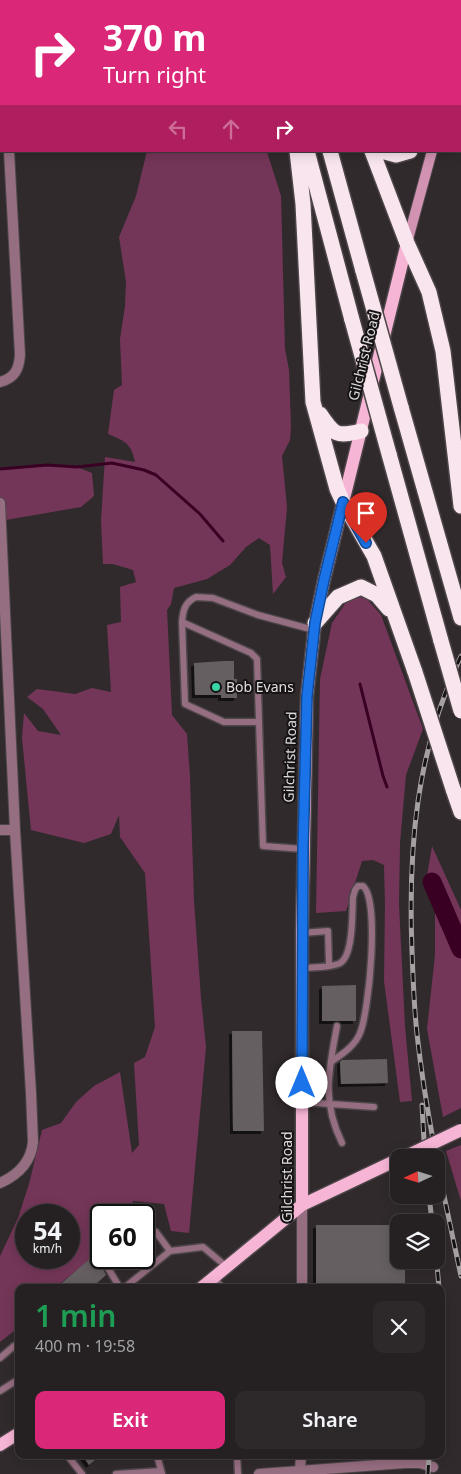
<!DOCTYPE html>
<meta charset="utf-8">
<style>
:root{--surface:#252022;--page:#2d282a;--text:#f1f3f6;--muted:#a3a3a5;--line:#423e40;--accent:#db2777}
body{margin:0;font-family:"Noto Sans",sans-serif;background:var(--page);color:var(--text);height:100vh;display:flex;flex-direction:column;font-size:19px;white-space:nowrap}
*{box-sizing:border-box;margin:0}
p{font-size:16px;color:var(--muted)}
.icon{flex:none;width:28px;height:28px;fill:none;stroke:currentColor;stroke-width:2;stroke-linecap:round;stroke-linejoin:round}
.map{position:relative;flex:1;overflow:hidden}
.sheet{position:absolute;left:15px;top:1284px;width:430px;height:175px;display:flex;flex-direction:column;background:var(--surface);border-radius:10px;box-shadow:0 2px 12px #0003,0 0 0 1px var(--line)}
.sheet>*{flex:none}
.top-card{position:absolute;left:0px;top:0px;width:461px;height:152px;box-shadow:0 2px 12px #0003,0 0 0 1px var(--line);background:#db2777;color:#fff;overflow:hidden}
.needle{width:32px;rotate:266deg}
.controls{position:absolute;left:390px;top:1149px;display:grid;gap:10px}
.controls a{display:grid;place-items:center;width:55px;height:55px;border-radius:10px;background:var(--surface);box-shadow:0 2px 12px #0003,0 0 0 1px var(--line);font-size:25px}
.speed{position:absolute;left:15px;top:1204px;display:flex;gap:10px;font-size:25px;font-weight:700;text-align:center}
.speed>*{display:grid;place-content:center;width:65px;height:65px;border-radius:50%;background:var(--surface);box-shadow:0 2px 12px #0003,0 0 0 1px var(--line);line-height:1}
.speed small{font-size:12px;font-weight:400}
.speed .limit{border:2px solid #111;border-radius:8px;background:#fff;color:#111}
.pin{position:absolute;display:grid;place-items:center;width:42px;height:42px;color:#fff;margin:-51px -21px;border-radius:50% 50% 50% 0;rotate:-45deg;box-shadow:0 0 5px #0007}
.pin .icon{rotate:45deg}
.me{position:absolute;width:55px;margin:-28px;rotate:0deg;stroke-linejoin:round;filter:drop-shadow(0 0 4px #0008)}
.turn{display:flex;align-items:center;gap:18px;height:105px;padding:0 20px;font-size:22px}
.turn .icon{width:65px;height:65px;stroke-width:2.5}
.turn b{display:block;font-size:35px;line-height:42px}
.lanes{display:flex;align-items:center;height:48px;padding:0 20px;background:#0003;justify-content:center;gap:25px;direction:ltr}
.lanes .off{opacity:.35}
.round{display:grid;place-items:center;flex:none;width:52px;height:52px;border-radius:10px;background:var(--page)}
.overview{display:flex;align-items:center;justify-content:space-between;height:85px;padding:0 20px}
h1{font-size:30px;font-weight:600;line-height:38px;color:#1e9e55}
.action{display:flex;gap:10px;margin-top:auto;padding:10px 20px}
.action a{flex:1;height:58px;border-radius:10px;background:var(--accent);color:#fff;font-size:20px;font-weight:600;line-height:58px;text-align:center}
.action a+a{background:var(--page);color:var(--text)}
.map>svg:first-child{display:block}
.green{fill:#743658;fill-rule:evenodd}
.lines{fill:none;stroke-linecap:round;stroke-linejoin:round}
.stream{stroke:#390024;stroke-width:3}
.river{stroke:#390024;stroke-width:19}
.building{fill:#665e62;filter:url(#shadow)}
.service-casing{stroke:#4d4649;stroke-width:9}
.minor-casing{stroke:#4d4649;stroke-width:12}
.secondary-casing{stroke:#4d4649;stroke-width:12}
.primary-casing{stroke:#4d4649;stroke-width:15}
.motorway-casing{stroke:#4d4649;stroke-width:18}
.service{stroke:#966e81;stroke-width:6}
.minor{stroke:#966e81;stroke-width:10}
.secondary{stroke:#d293b2;stroke-width:10}
.primary{stroke:#f7b5d5;stroke-width:12}
.motorway{stroke:#f9e5ee;stroke-width:15}
.rail-casing{stroke:#a6a0a2;stroke-width:5}
.rail{stroke:#161315;stroke-width:3;stroke-dasharray:9;stroke-linecap:butt}
.primary-bridge-casing{stroke:#4d4649;stroke-width:15;stroke-linecap:butt}
.motorway-bridge-casing{stroke:#4d4649;stroke-width:18;stroke-linecap:butt}
.primary-bridge{stroke:#f7b5d5;stroke-width:12}
.motorway-bridge{stroke:#f9e5ee;stroke-width:15}
.route-casing{stroke:#114b97;stroke-width:12}
.route{stroke:#1a73e8;stroke-width:9}
.poi-dot{fill:#38d4a6;stroke:#161315;stroke-width:2}
.labels{text-anchor:middle;stroke-width:4;stroke-linejoin:round;paint-order:stroke}
.street-label{font-size:14px;fill:#e0dbdd;stroke:#161315}
.poi-label{font-size:14px;fill:#e0dbdd;stroke:#161315;text-anchor:start}
</style>
<div class="map">
<svg width="461" height="1474" viewBox="0 0 461 1474">
<defs>
<filter id="shadow"><feDropShadow dx="-3" dy="3" stdDeviation="0" flood-color="#0009"/></filter>
</defs>
<rect width="100%" height="100%" fill="#312a2d"/>
<path class="green" d="M147,151H267L268,155L281,196L285,349L289,370L291,427L290,440L282,456L287,507L282,563L286,577L273,594L270,545L259,538L246,547L230,565L207,579L174,588L171,604L167,610L172,715L187,734L190,777L194,901L201,998L206,1047L189,1233L171,1231L164,1204L133,1201L130,1215H101V1250L56,1287L19,1288V1327L0,1342V1256L18,1218L29,1184L42,1130L61,1123L76,1102L94,1086L120,1072L132,1153L139,1145L134,1063L145,1057L155,1027L145,873L120,837L119,815L111,834L84,843L31,830L22,738L24,713L38,731L61,735L43,709L27,697L37,689L75,694L92,688L111,692L107,625L121,622L120,587L136,582L133,570L113,564H103L101,521L105,457L135,462C131,443 125,441 108,434L114,390L122,385L120,339L125,306L126,282L119,237L136,196ZM26,1215H69V1258H26Z
M47,465L77,467L92,473L94,496L81,507L0,521V469Z
M365,597L381,615L423,729L406,775L400,843L399,904L405,1027L412,1101L400,1102L384,981L385,904L384,865L373,860L362,861L346,911L316,913L320,679L332,623L349,598Z
M432,846L461,910V1108L443,1117L427,1029L435,955V905L426,882Z
M461,1145V1201L446,1151Z"/>
<g class="lines">
<path class="stream" d="M0,469L47,465L77,467L112,463L144,470L156,475L200,514L223,541
M360,684L383,776L387,787
M432,882L434,885"/>
<path class="river" d="M432,882L461,949"/>
</g>
<path class="building" d="M224,661H234V679H237V698H221V695H195L194,663Z
M356,985V1021H322V986Z
M232,1031H262L264,1131H233Z
M387,1059L388,1083L341,1084L340,1062L342,1060Z
M316,1225H399V1260H405V1288H316Z
M94,1255L104,1266L103,1269L106,1275L96,1284L99,1288H56Z
M82,1455H101L89,1465Z"/>
<g class="lines">
<g class="service-casing">
<path id="service" d="M432,1L433,0
M460,5H461
M460,141H461
M182,622L251,653L257,659L263,846L303,849
M258,722H224L185,704L182,622C183,610 185,602 196,597L213,598L258,615L314,630
M302,933L328,931L329,965
M302,968C313,967 327,968 338,964C354,959 352,912 353,897L355,890L358,886H363C380,900 369,1012 360,1033C355,1046 342,1054 331,1062
M337,1026C329,1070 321,1100 342,1143
M302,1102L374,1107
M144,1241L156,1232L170,1251
M214,1277L222,1288
M120,1288L108,1268L122,1258
M124,1288L170,1251L203,1247L227,1267
M0,1358L14,1346L19,1345
M0,1391L19,1379
M67,1455L82,1474
M157,1455L162,1474
M237,1455L238,1474
M116,1474L161,1471"/>
</g>
<g class="minor-casing">
<path id="minor" d="M0,138L1,139
M0,382C15,378 19,369 20,355L9,151
M0,830H15
M0,1183C18,1175 31,1162 33,1142L31,1093L15,830L0,503
M302,1288V1205
M300,1470L301,1455
M259,1474L405,1463H420L433,1467"/>
</g>
<g class="secondary-casing">
<path id="secondary" d="M460,50L461,46
M407,243L432,151"/>
</g>
<g class="primary-casing">
<path id="primary" d="M302,1205V933L307,696L315,623L324,580L407,243
M201,1288L302,1205L399,1159
M0,1445L19,1433"/>
</g>
<g class="motorway-casing">
<path id="motorway" d="M265,0V1
M288,0V1
M312,0V1
M297,151L303,204L313,402L337,489L343,502L374,556L415,672
M307,151L352,320
M330,151L363,271
M372,151L407,243L429,292L443,351L461,506
M381,151L396,155L410,151
M401,407L461,618
M320,414C334,435 336,437 361,431
M389,454L441,641
M315,623L338,597L361,587L377,595L389,609
M453,789L461,812"/>
</g>
<use href="#service" class="service"/>
<use href="#minor" class="minor"/>
<use href="#secondary" class="secondary"/>
<use href="#primary" class="primary"/>
<use href="#motorway" class="motorway"/>
<g class="rail-casing">
<path id="rail" d="M461,656C416,751 408,848 412,951C413,979 414,1007 417,1034C426,1116 444,1196 461,1276
M422,1105L425,1158
M429,1195L432,1222
M436,1254L439,1288
M428,1474L429,1455"/>
</g>
<use href="#rail" class="rail"/>
<g class="primary-bridge-casing">
<path id="primary-bridge" d="M402,1158L461,1130"/>
</g>
<g class="motorway-bridge-casing">
<path id="motorway-bridge" d="M363,271L401,407
M352,320L389,454
M441,641L461,711
M415,672L453,789"/>
</g>
<use href="#primary-bridge" class="primary-bridge"/>
<use href="#motorway-bridge" class="motorway-bridge"/>
</g>
<g class="lines">
<g class="route-casing">
<path id="route" d="M302,1083L303,848L307,696L315,623L324,580L343,502L366,543"/>
</g>
<use href="#route" class="route"/>
</g>
<circle class="poi-dot" cx="216" cy="687" r="5"/>
<g class="labels">
<g class="street-label">
<text transform="translate(364 356) rotate(-76)" y="5">Gilchrist Road</text>
<text transform="translate(290 757) rotate(-88)" y="5">Gilchrist Road</text>
<text transform="translate(287 1177) rotate(-90)" y="5">Gilchrist Road</text>
</g>
<g class="poi-label">
<text x="226" y="692">Bob Evans</text>
</g>
</g>
</svg>
<div class="controls">
<a><svg class="needle" viewBox="-14 -14 28 28"><path d="M0-13l5 13h-10z" fill="#e53935"/><path d="M0 13l5-13h-10z" fill="#a3a3a5"/></svg></a>
<a><svg class="icon" aria-label="layers" viewBox="0 0 24 24"><path d="M12 4l9 5-9 5-9-5zM3 14l9 5 9-5"/></svg></a>
</div>
<div class="speed"><div>54<small>km/h</small></div><div class="limit">60</div></div>
<div class="pin" style="left:366px;top:543px;background:#d93025"><svg class="icon" aria-label="arrive" viewBox="0 0 24 24"><path d="M6 21V4h12l-3 4 3 4H6"/></svg></div>
<svg class="me" style="left:302px;top:1083px" viewBox="-20 -20 40 40"><circle r="19" fill="#fff"/><path d="M0-13L10 11 0 6-10 11z" fill="#1a73e8"/></svg>
<div class="top-card">
<div class="turn"><svg class="icon" aria-label="right" viewBox="0 0 24 24"><path d="M7 20v-9h11M14 6l5 5-5 5"/></svg><div><b>370 m</b>Turn right</div></div>
<div class="lanes"><svg class="icon off" aria-label="left" viewBox="0 0 24 24"><path d="M17 20v-9H6M10 6l-5 5 5 5"/></svg><svg class="icon off" aria-label="ahead" viewBox="0 0 24 24"><path d="M12 20V5M6 11l6-6 6 6"/></svg><svg class="icon" aria-label="right" viewBox="0 0 24 24"><path d="M7 20v-9h11M14 6l5 5-5 5"/></svg></div>
</div>
<section class="sheet">
<div class="overview"><div><h1>1 min</h1><p>400 m · 19:58</p></div><a class="round"><svg class="icon" aria-label="close" viewBox="0 0 24 24"><path d="M6 6l12 12M18 6L6 18"/></svg></a></div>
<div class="action"><a>Exit</a><a>Share</a></div>
</section>
</div>
